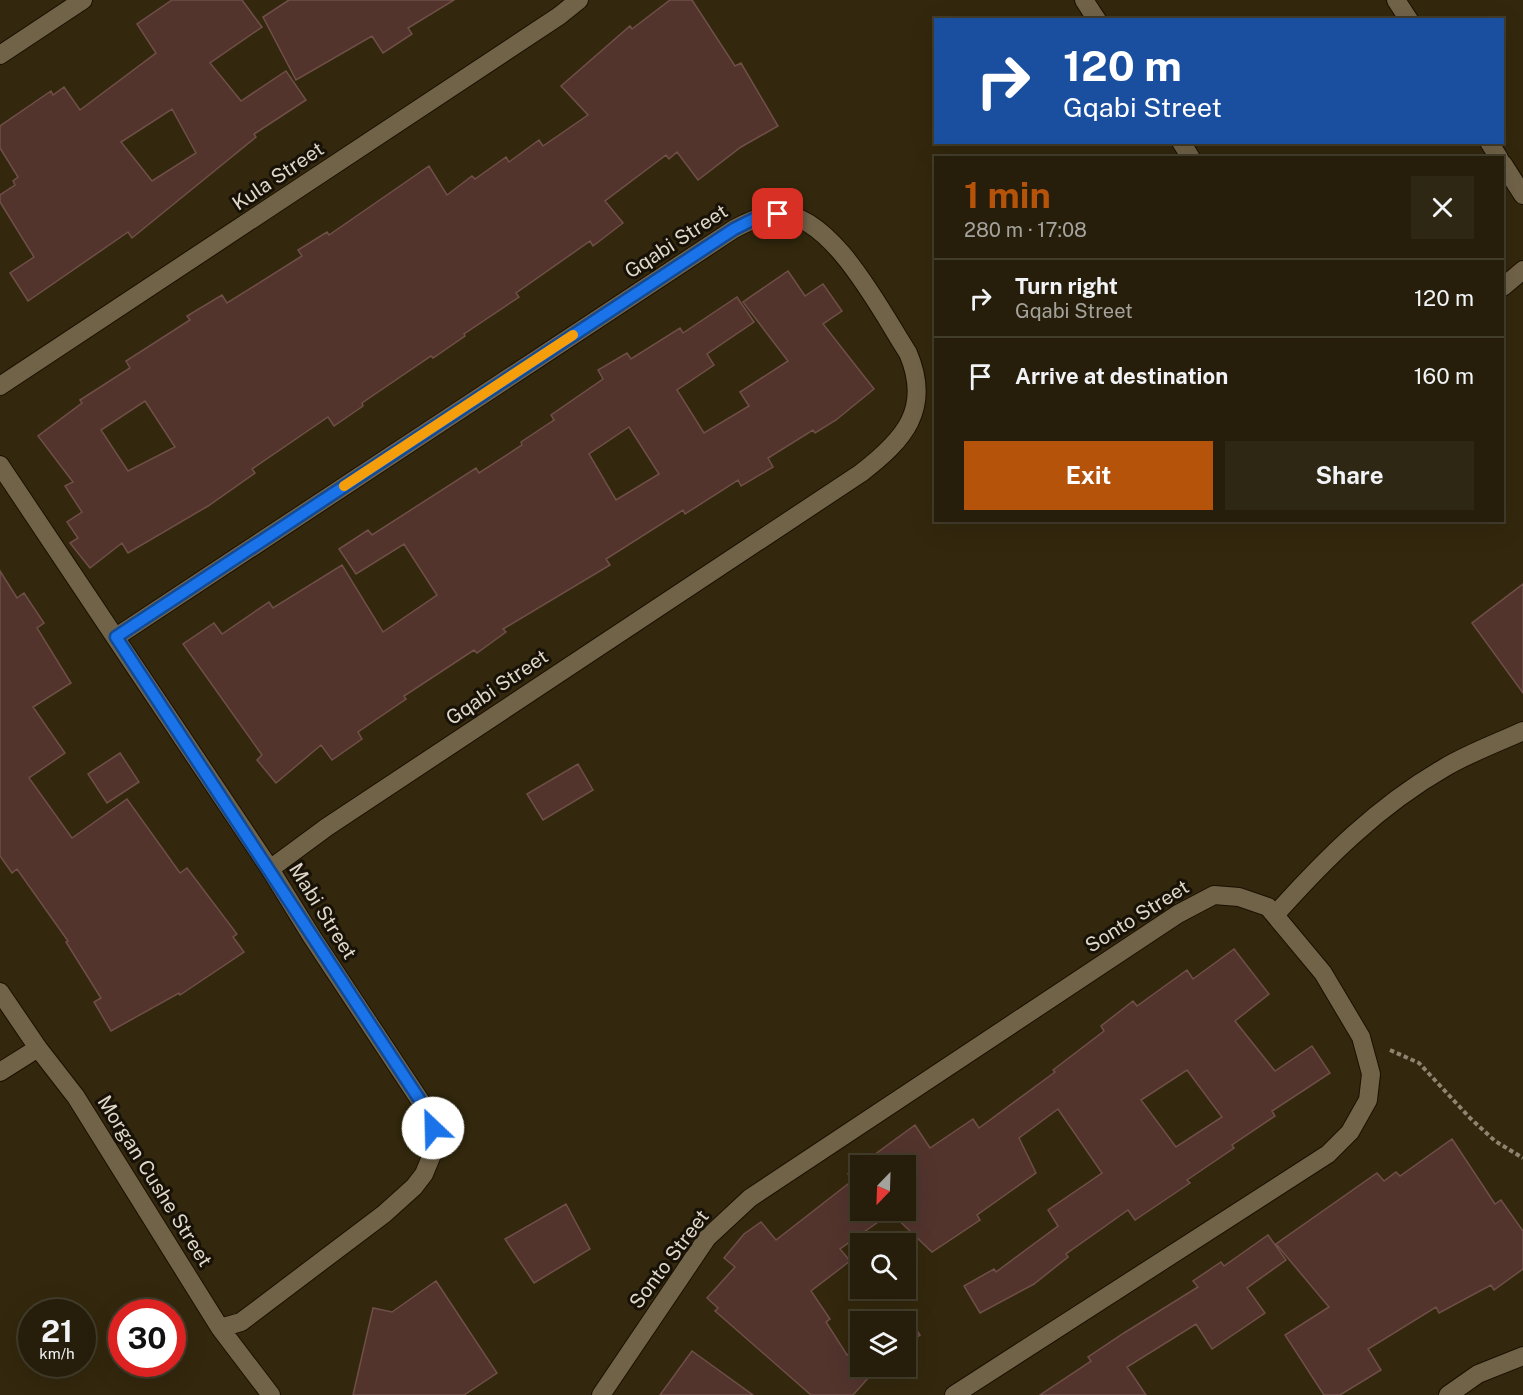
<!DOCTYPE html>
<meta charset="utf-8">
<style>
:root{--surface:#261e0a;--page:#2e2713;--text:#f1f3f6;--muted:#a4a29c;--line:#423c2b;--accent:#b45309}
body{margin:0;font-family:"Public Sans",sans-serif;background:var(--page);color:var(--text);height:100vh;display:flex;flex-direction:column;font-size:22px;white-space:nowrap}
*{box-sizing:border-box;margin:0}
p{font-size:20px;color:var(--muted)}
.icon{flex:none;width:33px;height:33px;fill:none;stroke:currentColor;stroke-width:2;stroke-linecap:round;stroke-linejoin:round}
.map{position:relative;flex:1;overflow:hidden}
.panel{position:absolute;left:934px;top:156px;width:570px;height:366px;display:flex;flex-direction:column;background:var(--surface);border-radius:0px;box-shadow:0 6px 24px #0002,0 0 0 2px var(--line)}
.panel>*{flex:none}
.hud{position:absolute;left:934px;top:18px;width:570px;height:126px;border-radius:0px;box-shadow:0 6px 24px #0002,0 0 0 2px var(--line);background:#1a4fa0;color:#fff;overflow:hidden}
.needle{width:39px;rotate:203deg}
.controls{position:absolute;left:850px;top:1155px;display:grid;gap:12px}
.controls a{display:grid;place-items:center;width:66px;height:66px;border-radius:0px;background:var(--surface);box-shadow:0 6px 24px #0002,0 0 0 2px var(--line);font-size:30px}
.speed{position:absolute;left:18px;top:1299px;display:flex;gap:12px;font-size:30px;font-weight:700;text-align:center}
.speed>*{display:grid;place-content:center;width:78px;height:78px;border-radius:50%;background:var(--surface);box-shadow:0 6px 24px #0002,0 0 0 2px var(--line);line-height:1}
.speed small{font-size:15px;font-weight:400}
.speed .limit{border:9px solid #d22;background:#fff;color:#111}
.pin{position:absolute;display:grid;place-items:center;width:51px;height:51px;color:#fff;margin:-26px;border-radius:12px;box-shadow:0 3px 9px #0006}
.me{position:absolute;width:66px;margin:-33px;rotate:336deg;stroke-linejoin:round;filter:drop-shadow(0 0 4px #0008)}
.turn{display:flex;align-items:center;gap:21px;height:126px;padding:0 30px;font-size:27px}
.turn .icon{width:78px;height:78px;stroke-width:2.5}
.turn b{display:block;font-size:42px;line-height:51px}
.round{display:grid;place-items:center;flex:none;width:63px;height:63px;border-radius:0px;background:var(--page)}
.headline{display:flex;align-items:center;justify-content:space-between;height:102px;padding:0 30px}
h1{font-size:36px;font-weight:700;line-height:45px;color:var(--accent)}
.cta{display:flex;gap:12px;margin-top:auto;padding:12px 30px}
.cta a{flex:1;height:69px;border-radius:0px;background:var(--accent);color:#fff;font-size:24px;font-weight:700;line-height:69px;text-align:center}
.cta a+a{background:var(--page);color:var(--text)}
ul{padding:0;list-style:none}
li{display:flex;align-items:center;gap:18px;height:78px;padding:0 30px;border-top:2px solid var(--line)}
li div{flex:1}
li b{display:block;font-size:22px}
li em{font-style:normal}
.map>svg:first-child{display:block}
.building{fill:#52342d;stroke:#6f4f48;stroke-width:1.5;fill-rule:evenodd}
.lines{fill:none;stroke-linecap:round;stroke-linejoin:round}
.street-casing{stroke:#1b1000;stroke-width:20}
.path{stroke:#8e8470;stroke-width:4;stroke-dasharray:4.5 3;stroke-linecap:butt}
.street{stroke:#716348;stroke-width:18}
.route-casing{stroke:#114b97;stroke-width:15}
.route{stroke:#1a73e8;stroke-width:10}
.slow{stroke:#f59e0b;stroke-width:10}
.labels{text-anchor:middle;stroke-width:6;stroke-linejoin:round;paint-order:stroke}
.street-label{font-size:20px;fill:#dfd7c8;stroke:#171107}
</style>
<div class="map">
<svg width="1523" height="1395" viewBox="0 0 1523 1395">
<rect width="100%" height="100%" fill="#33280d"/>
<path class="building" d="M172,0H242L262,27L210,63L241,101L286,71L306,100L254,134L256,137L132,238L128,232L28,301L10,273L34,257L0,202V195L15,185L13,181L18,177L0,148V126L51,91L53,95L64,87L80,110L156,53L137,24ZM172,109L196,153L152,181L121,142Z
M289,0H454L408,28L412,34L383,53L372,36L296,80L263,17Z
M670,0H692L735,66L741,63L778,126L741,147L698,180L677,152L669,159L666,155L605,201L623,223L593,246L590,241L516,293L519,297L464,334L465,336L433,358L431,356L362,403L363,406L334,426L328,417L252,469L255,473L208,506L128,553L122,543L90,568L70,543L78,538L67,522L82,512L65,486L73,482L38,436L82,403L80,400L130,368L126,361L190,320L187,316L222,295L227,303L302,256L298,250L327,232L329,235L429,166L447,195L472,176L475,179L506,157L509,162L539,140L543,146L588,115L561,86L630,26L632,29ZM145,401L175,447L128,471L101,430Z
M788,271L805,296L823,284L842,311L823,324L874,389L836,420L815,433L813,430L768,458L773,467L741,486L738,480L685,514L683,510L606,559L610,565L503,629L506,632L477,653L474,650L404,696L406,699L358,732L362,739L332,760L321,745L276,783L257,760L262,755L183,644L214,623L222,634L269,602L273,608L342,565L383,632L437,595L404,544L356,574L339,549L368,530L372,535L476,468L479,473L522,445L521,442L554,420L551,415L603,379L598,370L627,353L631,359L680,328L683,333L737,297L754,322L707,354L714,365L677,390L704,433L749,406L740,392L788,361L743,302ZM629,427L659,474L616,500L589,454Z
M0,571L17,598L24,593L44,623L37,628L71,683L33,707L65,753L29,778L72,838L127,799L180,873L187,868L237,934L233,937L244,952L180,995L179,993L111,1031L94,1002L101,998L66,942L68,941L17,869L12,873L0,856Z
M1523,584V693L1472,623Z
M120,753L139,782L107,803L88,774Z
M578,764L593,790L543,820L527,794Z
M1234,949L1269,994L1235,1021L1275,1071L1312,1046L1330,1073L1272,1111L1275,1116L1232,1145L1234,1148L1187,1180L1190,1183L1135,1220L1128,1210L1066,1254L1068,1257L1034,1284L980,1313L964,1286L994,1269L996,1272L1058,1226L1048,1210L1102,1173L1058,1109L1019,1138L1036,1173L977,1215L980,1220L932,1252L891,1213L840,1249L850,1261L811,1291L830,1319L826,1322L847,1355L861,1347V1366H879L853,1395H811L715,1311L718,1308L707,1298L735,1267L724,1258L744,1234L761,1222L776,1240L853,1180L848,1174L915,1125L930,1148L973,1119L979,1128L1055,1072L1053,1070L1104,1031L1101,1026L1133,1001L1137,1006L1187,970L1193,979ZM1187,1070L1222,1117L1176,1147L1141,1100ZM861,1166H906V1210H861Z
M1452,1139L1495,1204L1501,1200L1523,1231V1269L1494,1290L1491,1285L1439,1313L1436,1307L1368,1349L1381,1370L1340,1395H1324L1285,1335L1329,1307L1276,1244L1377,1173L1384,1181L1396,1172L1400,1176Z
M566,1204L590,1249L534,1283L505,1239Z
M1268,1235L1286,1260L1247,1288L1265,1313L1212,1349L1196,1324L1127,1367L1146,1395H1040L1091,1361L1088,1357L1124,1333L1198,1287L1193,1281L1221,1262L1224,1266Z
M436,1281L497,1373L464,1395H353L373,1308L392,1312Z
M909,1319L920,1335L906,1345L905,1322Z
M692,1351L753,1395H660Z"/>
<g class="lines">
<g class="street-casing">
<path id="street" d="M1084,0L1097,20
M1396,0L1409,20
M0,55L83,0
M1181,142L1191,158
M1489,142L1499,158
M1503,164L1523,195
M1503,287L1523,270
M0,386L559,16L579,0
M0,465L270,869L312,937L427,1111L433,1128L431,1157L424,1174L414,1187L384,1214L241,1322L220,1328
M116,637L734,229C747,222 762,215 777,214C831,211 882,313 908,353C932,409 904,440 861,473L327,827L270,869
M1275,915C1325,859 1378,806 1444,768C1469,753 1497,743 1523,731
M0,992L38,1048L76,1097L220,1328L271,1395
M0,1072L38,1048
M601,1395L707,1238L750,1198L1178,914L1214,895L1239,897L1268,907L1323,973L1361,1037L1371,1074L1368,1100L1350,1132L1328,1154L954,1395
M1448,1395L1478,1374L1523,1356"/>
</g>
<path class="path" d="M1390,1050L1419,1063L1470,1118L1495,1141L1523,1158"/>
<use href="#street" class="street"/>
</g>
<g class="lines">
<g class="route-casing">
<path id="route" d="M433,1128L427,1111L116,637L734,229L754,219L778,214"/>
</g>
<use href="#route" class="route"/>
<path class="slow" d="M344,486L573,335"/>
</g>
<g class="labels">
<g class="street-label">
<text transform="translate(278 176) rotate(-34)" y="7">Kula Street</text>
<text transform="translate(676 241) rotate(-33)" y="7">Gqabi Street</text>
<text transform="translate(497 687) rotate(-34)" y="7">Gqabi Street</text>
<text transform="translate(323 911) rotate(58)" y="7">Mabi Street</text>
<text transform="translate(1137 916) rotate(-32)" y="7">Sonto Street</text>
<text transform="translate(155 1181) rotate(58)" y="7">Morgan Cushe Street</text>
<text transform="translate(669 1259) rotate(-53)" y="7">Sonto Street</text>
</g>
</g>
</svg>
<div class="controls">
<a><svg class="needle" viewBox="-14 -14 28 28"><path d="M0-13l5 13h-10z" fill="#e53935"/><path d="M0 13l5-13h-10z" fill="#a4a29c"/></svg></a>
<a><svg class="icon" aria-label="search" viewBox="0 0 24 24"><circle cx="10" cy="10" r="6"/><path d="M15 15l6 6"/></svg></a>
<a><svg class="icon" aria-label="layers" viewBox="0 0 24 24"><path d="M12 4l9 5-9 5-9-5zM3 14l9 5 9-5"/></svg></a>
</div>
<div class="speed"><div>21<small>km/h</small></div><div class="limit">30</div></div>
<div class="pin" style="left:778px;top:214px;background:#d93025"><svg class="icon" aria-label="arrive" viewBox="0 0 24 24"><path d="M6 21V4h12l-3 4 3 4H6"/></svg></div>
<svg class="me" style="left:433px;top:1128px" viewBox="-20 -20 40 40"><circle r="19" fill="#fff"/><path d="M0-13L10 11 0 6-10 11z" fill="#1a73e8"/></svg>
<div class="hud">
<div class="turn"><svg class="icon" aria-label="right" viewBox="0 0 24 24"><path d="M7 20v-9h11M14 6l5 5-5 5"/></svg><div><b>120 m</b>Gqabi Street</div></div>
</div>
<section class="panel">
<div class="headline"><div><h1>1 min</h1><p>280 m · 17:08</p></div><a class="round"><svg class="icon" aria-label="close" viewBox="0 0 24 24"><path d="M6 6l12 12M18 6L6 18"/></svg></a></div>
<ul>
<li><svg class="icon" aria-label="right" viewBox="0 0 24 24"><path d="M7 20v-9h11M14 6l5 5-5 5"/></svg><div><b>Turn right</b><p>Gqabi Street</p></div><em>120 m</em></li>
<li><svg class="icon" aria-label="arrive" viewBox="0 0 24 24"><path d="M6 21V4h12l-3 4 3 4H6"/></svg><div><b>Arrive at destination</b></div><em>160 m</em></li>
</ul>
<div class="cta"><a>Exit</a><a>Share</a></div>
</section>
</div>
